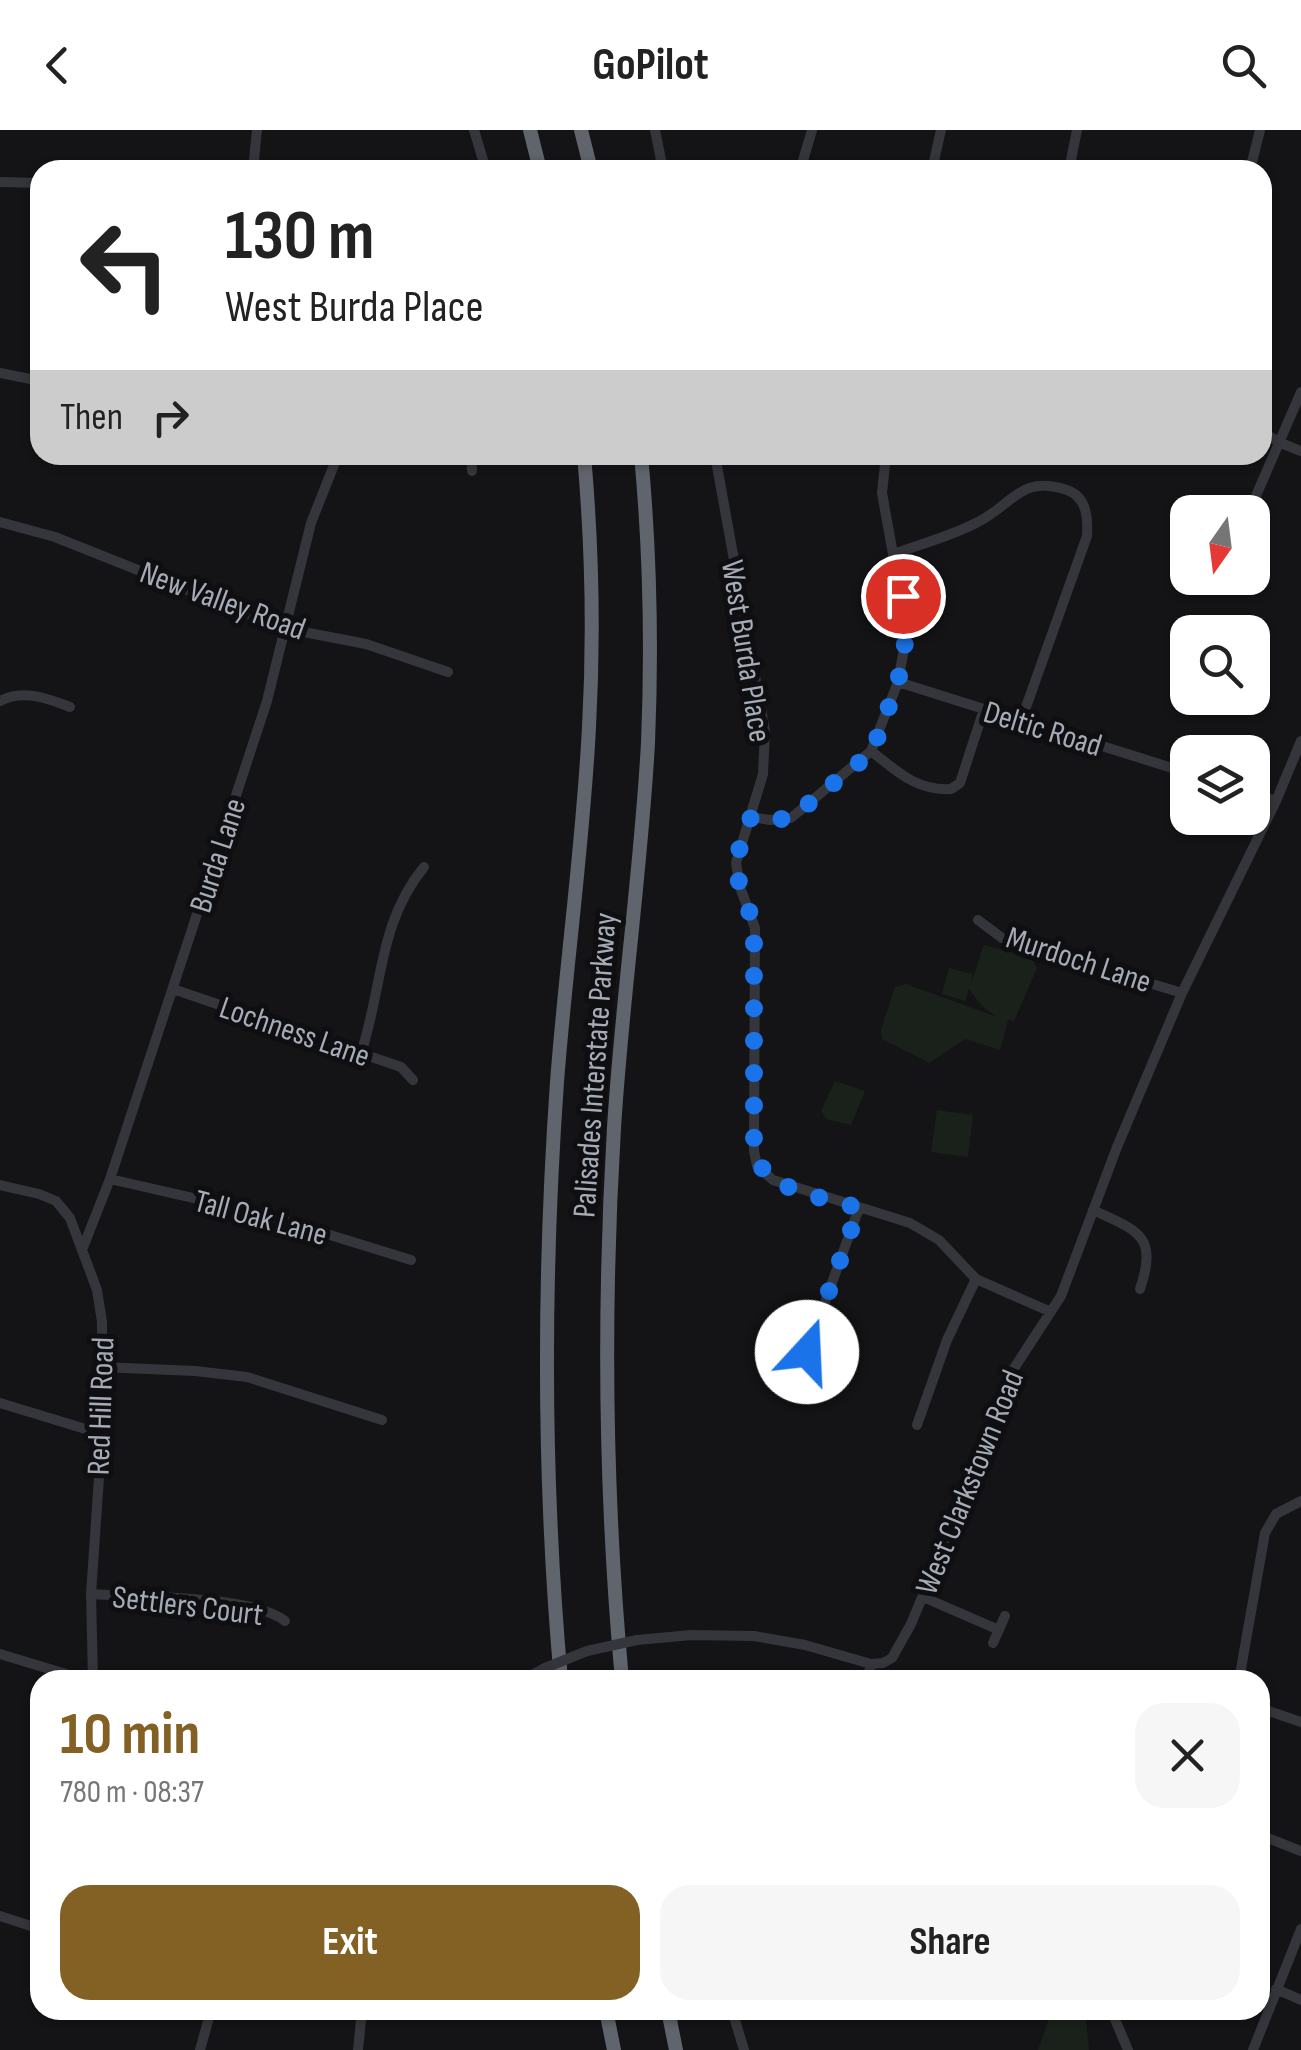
<!DOCTYPE html>
<meta charset="utf-8">
<style>
:root{--surface:#fff;--page:#f6f6f6;--text:#222;--muted:#767676;--accent:#836125}
body{margin:0;font-family:"Sofia Sans Condensed",sans-serif;background:var(--page);color:var(--text);height:100vh;display:flex;flex-direction:column;font-size:38px;white-space:nowrap}
*{box-sizing:border-box;margin:0}
p{font-size:32px;color:var(--muted)}
.icon{flex:none;width:55px;height:55px;fill:none;stroke:currentColor;stroke-width:2;stroke-linecap:round;stroke-linejoin:round}
.map{position:relative;flex:1;overflow:hidden}
.side{position:absolute;left:30px;top:1540px;width:1240px;height:350px;display:flex;flex-direction:column;background:var(--surface);border-radius:30px;box-shadow:0 2px 8px #0004}
.side>*{flex:none}
.top-card{position:absolute;left:30px;top:30px;width:1242px;height:305px;border-radius:30px;box-shadow:0 2px 8px #0004;background:#fff;color:var(--text);overflow:hidden}
.needle{width:65px;rotate:194deg}
.buttons{position:absolute;left:1170px;top:365px;display:grid;gap:20px}
.buttons a{display:grid;place-items:center;width:100px;height:100px;border-radius:20px;background:var(--surface);box-shadow:0 2px 8px #0004;font-size:50px}
.pin{position:absolute;display:grid;place-items:center;width:85px;height:85px;color:#fff;margin:-42px;border:5px solid #fff;border-radius:50%;box-shadow:0 2px 10px #0007}
.me{position:absolute;width:110px;margin:-55px;rotate:20deg;stroke-linejoin:round;filter:drop-shadow(0 0 8px #0008)}
.turn{display:flex;align-items:center;gap:35px;height:210px;padding:0 30px;font-size:45px}
.turn .icon{width:130px;height:130px;stroke-width:2.5}
.turn b{display:block;font-size:70px;line-height:85px}
.then{display:flex;align-items:center;height:95px;padding:0 30px;background:#0003;gap:20px;font-size:38px}
.round{display:grid;place-items:center;flex:none;width:105px;height:105px;border-radius:30px;background:var(--page)}
.summary{display:flex;align-items:center;justify-content:space-between;height:170px;padding:0 30px}
h1{font-size:60px;font-weight:700;line-height:75px;color:var(--accent)}
.action{display:flex;gap:20px;margin-top:auto;padding:20px 30px}
.action a{flex:1;height:115px;border-radius:30px;background:var(--accent);color:#fff;font-size:40px;font-weight:700;line-height:115px;text-align:center}
.action a+a{background:var(--page);color:var(--text)}
header{display:flex;justify-content:space-between;align-items:center;height:130px;padding:0 30px;background:var(--surface);font-size:45px;font-weight:700}
.map>svg:first-child{display:block}
.green{fill:#1a211b}
.lines{fill:none;stroke-linecap:round;stroke-linejoin:round}
.minor{stroke:#35363b;stroke-width:10}
.highway{stroke:#60646c;stroke-width:14}
.minor-bridge{stroke:#35363b;stroke-width:10}
.route{stroke:#1a73e8;stroke-width:18;stroke-dasharray:0 32.4}
.labels{text-anchor:middle;stroke-width:10;stroke-linejoin:round;paint-order:stroke}
.street-label{font-size:32px;fill:#a5abb7;stroke:#0f0f11}
</style>
<header><svg class="icon" aria-label="back" viewBox="0 0 24 24"><path d="M15 5l-7 7 7 7"/></svg>GoPilot<svg class="icon" aria-label="search" viewBox="0 0 24 24"><circle cx="10" cy="10" r="6"/><path d="M15 15l6 6"/></svg></header>
<div class="map">
<svg width="1301" height="1920" viewBox="0 0 1301 1920">
<rect width="100%" height="100%" fill="#141416"/>
<path class="green" d="M984,815L1032,828L1037,838L1014,891L1008,890L1000,920L965,909L929,933L882,909L881,900L895,857L906,854L997,887L982,876L969,859L965,871L942,864L949,838L972,844L971,854Z
M835,951L865,961L851,995L826,989L821,981Z
M937,980L973,985L968,1027L931,1022Z
M1052,1880H1085L1089,1920H1038Z"/>
<g class="lines">
<path class="minor" d="M474,0L486,40
M655,0L663,40
M802,34L812,0
M253,40L257,0
M932,40L941,0
M1069,40L1077,0
M1250,40L1260,0
M0,52L40,53
M0,243L40,251
M1262,301L1278,312L1301,321
M471,325L472,341
M715,325L765,601L763,644L736,733L740,757L755,798L754,1021L757,1036L773,1050L910,1093L939,1110L976,1149L1051,1182
M1249,382L1301,262
M0,392L55,407L283,498L366,514L448,542
M894,424C921,414 951,406 976,393C1012,376 1020,344 1067,360C1087,367 1088,388 1087,406L1021,591
M898,552L1188,643
M0,571C23,559 47,568 70,577
M871,621C897,641 916,661 951,659L960,653L984,579
M1252,663L1276,671
M751,687L770,690L791,688L871,621L898,552L907,502L882,363L886,325
M978,790L1002,808L1182,863
M173,859L401,937L413,950
M361,923C383,857 378,793 424,737
M110,1049L259,1083L411,1130
M0,1055L39,1064L56,1071L70,1088L97,1160L102,1192V1304L91,1464L93,1550
M1093,1080C1138,1101 1158,1105 1140,1159
M82,1120L110,1049L267,571L311,393L338,325
M807,1222L859,1078
M101,1237L195,1241L247,1247L382,1290
M0,1273L102,1304
M917,1295L947,1210L976,1149
M91,1464C136,1467 252,1465 285,1491
M923,1467L999,1500
M637,1510L691,1505L754,1506L805,1515L871,1534L883,1533L892,1528L911,1494L992,1299L1011,1243L1061,1166L1117,1017L1182,863L1276,671L1301,611
M993,1513L1005,1486
M0,1524L86,1550
M523,1550L545,1538
M867,1550L871,1534
M1239,1550L1265,1403L1276,1384L1301,1371
M1260,1578L1301,1592
M1260,1705L1301,1721
M0,1786L40,1799
M1276,1859L1301,1870
M732,1880L744,1920
M1111,1880L1128,1920
M200,1920L211,1880
M358,1920L362,1880
M1253,1920L1301,1799"/>
<path class="highway" d="M530,0L540,40
M581,0L591,40
M561,1550C543,1351 543,1151 557,952C566,834 583,716 589,597C594,507 592,415 584,325
M622,1550C605,1366 603,1182 614,998C622,869 641,741 648,613C652,517 650,421 641,325
M606,1880L614,1920
M668,1880L676,1920"/>
<path class="minor-bridge" d="M545,1538L587,1521L637,1510"/>
</g>
<g class="lines">
<path class="route" d="M807,1222L859,1078C824,1067 763,1061 754,1021V798C750,777 736,756 737,734C737,719 747,701 751,687L770,690L791,688L872,622L898,552L907,502L903,466"/>
</g>
<g class="labels">
<g class="street-label">
<text transform="translate(223 470) rotate(20)" y="11">New Valley Road</text>
<text transform="translate(747 521) rotate(81)" y="11">West Burda Place</text>
<text transform="translate(1043 598) rotate(17)" y="11">Deltic Road</text>
<text transform="translate(217 725) rotate(-72)" y="11">Burda Lane</text>
<text transform="translate(1079 829) rotate(18)" y="11">Murdoch Lane</text>
<text transform="translate(295 901) rotate(19)" y="11">Lochness Lane</text>
<text transform="translate(594 935) rotate(-86)" y="11">Palisades Interstate Parkway</text>
<text transform="translate(261 1087) rotate(15)" y="11">Tall Oak Lane</text>
<text transform="translate(100 1276) rotate(-88)" y="11">Red Hill Road</text>
<text transform="translate(969 1352) rotate(-68)" y="11">West Clarkstown Road</text>
<text transform="translate(188 1475) rotate(7)" y="11">Settlers Court</text>
</g>
</g>
</svg>
<div class="buttons">
<a><svg class="needle" viewBox="-14 -14 28 28"><path d="M0-13l5 13h-10z" fill="#e53935"/><path d="M0 13l5-13h-10z" fill="#767676"/></svg></a>
<a><svg class="icon" aria-label="search" viewBox="0 0 24 24"><circle cx="10" cy="10" r="6"/><path d="M15 15l6 6"/></svg></a>
<a><svg class="icon" aria-label="layers" viewBox="0 0 24 24"><path d="M12 4l9 5-9 5-9-5zM3 14l9 5 9-5"/></svg></a>
</div>
<div class="pin" style="left:903px;top:466px;background:#d93025"><svg class="icon" aria-label="arrive" viewBox="0 0 24 24"><path d="M6 21V4h12l-3 4 3 4H6"/></svg></div>
<svg class="me" style="left:807px;top:1222px" viewBox="-20 -20 40 40"><circle r="19" fill="#fff"/><path d="M0-13L10 11 0 6-10 11z" fill="#1a73e8"/></svg>
<div class="top-card">
<div class="turn"><svg class="icon" aria-label="left" viewBox="0 0 24 24"><path d="M17 20v-9H6M10 6l-5 5 5 5"/></svg><div><b>130 m</b>West Burda Place</div></div>
<div class="then">Then<svg class="icon" aria-label="right" viewBox="0 0 24 24"><path d="M7 20v-9h11M14 6l5 5-5 5"/></svg></div>
</div>
<section class="side">
<div class="summary"><div><h1>10 min</h1><p>780 m · 08:37</p></div><a class="round"><svg class="icon" aria-label="close" viewBox="0 0 24 24"><path d="M6 6l12 12M18 6L6 18"/></svg></a></div>
<div class="action"><a>Exit</a><a>Share</a></div>
</section>
</div>
